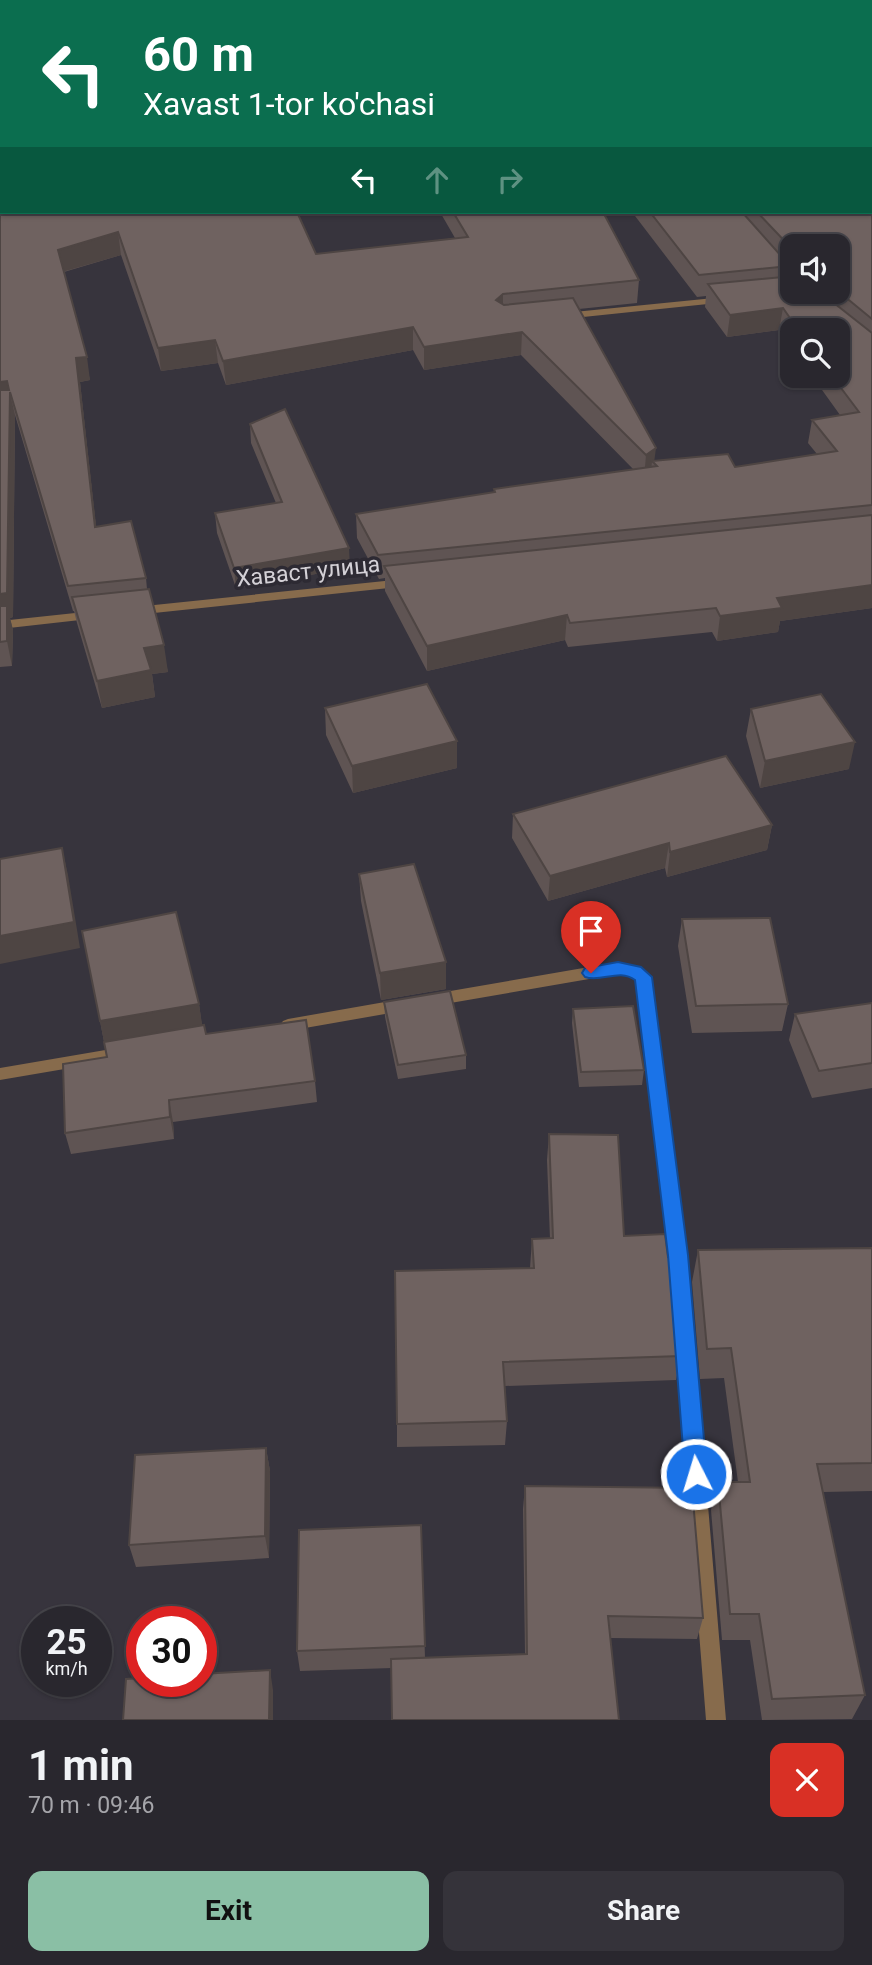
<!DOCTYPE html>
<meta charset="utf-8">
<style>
:root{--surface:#29272e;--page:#35333a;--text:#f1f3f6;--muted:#a5a5aa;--line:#45444a;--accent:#8abfa5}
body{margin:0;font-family:Roboto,sans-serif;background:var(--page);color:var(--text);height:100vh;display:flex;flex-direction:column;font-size:26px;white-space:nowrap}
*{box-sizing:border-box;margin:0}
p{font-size:23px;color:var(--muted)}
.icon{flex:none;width:38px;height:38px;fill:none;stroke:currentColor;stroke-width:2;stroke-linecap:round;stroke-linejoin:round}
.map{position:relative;height:1720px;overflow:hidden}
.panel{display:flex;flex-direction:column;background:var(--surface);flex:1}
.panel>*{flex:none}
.banner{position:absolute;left:0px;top:0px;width:873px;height:214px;box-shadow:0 2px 5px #0004,0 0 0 2px var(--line);background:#0b6e4f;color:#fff;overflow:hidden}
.buttons{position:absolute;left:780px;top:234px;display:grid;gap:14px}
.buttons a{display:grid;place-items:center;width:70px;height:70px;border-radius:14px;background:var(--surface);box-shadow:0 2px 5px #0004,0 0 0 2px var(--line);font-size:35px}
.speed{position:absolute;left:21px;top:1606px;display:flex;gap:14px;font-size:35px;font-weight:700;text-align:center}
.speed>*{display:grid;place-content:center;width:91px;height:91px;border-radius:50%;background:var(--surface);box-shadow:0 2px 5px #0004,0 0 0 2px var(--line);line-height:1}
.speed small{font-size:18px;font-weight:400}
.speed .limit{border:10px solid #d22;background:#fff;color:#111}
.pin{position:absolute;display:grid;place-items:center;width:60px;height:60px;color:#fff;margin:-72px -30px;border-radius:50% 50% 50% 0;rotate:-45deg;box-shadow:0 0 7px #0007}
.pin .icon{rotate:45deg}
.me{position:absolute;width:77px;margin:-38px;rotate:355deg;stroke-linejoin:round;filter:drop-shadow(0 0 5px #0008)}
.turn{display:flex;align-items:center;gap:24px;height:147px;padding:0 28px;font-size:32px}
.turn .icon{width:91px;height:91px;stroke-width:2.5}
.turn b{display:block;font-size:49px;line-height:60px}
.lanes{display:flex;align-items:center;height:66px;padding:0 28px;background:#0003;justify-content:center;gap:35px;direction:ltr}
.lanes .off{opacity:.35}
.round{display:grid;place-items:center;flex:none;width:74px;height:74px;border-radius:14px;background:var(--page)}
.summary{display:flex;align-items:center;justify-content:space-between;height:119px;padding:0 28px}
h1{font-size:42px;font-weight:700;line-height:52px}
.action{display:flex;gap:14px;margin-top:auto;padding:14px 28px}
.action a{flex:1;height:80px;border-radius:14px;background:var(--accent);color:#111;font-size:28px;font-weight:700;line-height:80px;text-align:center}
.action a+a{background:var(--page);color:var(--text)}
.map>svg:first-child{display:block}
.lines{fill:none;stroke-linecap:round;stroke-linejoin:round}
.street{fill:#876b4c;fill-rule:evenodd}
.wall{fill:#5f5453;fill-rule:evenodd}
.shaded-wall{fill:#4e4543}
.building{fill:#6f6260;stroke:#4e4543;stroke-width:2}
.route{fill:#1a73e8;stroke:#114b97;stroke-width:2}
.labels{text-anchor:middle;stroke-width:7;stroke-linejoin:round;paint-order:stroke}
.street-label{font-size:23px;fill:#d4d1d7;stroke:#2d2a33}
</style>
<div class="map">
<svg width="872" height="1720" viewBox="0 0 872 1720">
<rect width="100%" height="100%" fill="#37343d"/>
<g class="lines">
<path class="street" d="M373,0H381V2H373Z
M724,297L727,298V302L564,319L559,316L564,313Z
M404,579L408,580V586L135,615L129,611L135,607Z
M94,611L98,612L100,615L98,618L0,629V621Z
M618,962L640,967L650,977L687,1255L726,1720H706L669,1255L636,980L631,976L618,974L433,1006L428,1004L425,1000L428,996L433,994Z
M402,999L407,1001L410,1005L407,1009L402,1011L288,1031L283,1029L280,1025L283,1021L288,1019Z
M123,1047L128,1049L131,1053L128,1057L123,1059L0,1080V1068Z"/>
</g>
<path class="wall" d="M0,0H27V2H2V212L212,214L316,254L455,238L440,212H603L639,280L637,303L579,309L654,461L735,467L817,454L808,443L812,420L840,415L812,376H838V331H793V349L779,330L727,337L705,307L706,296L697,297L632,212H831L872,209V608L780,621L778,632L717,641L712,632L568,647L565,640L427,671L385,591V578L379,579L357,538L356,514L494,492V489L634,470L521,355L424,370L413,350L226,385L218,363L161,371L121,255L64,272L90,380L80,382L96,527L146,578L147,589L168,672L152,674L155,697L102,708L77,623L74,611H73L15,415L13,617L10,618L13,630L12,666L0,667ZM793,247H838V292H793L788,276L789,272L793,276Z
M539,0H705L707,2H540Z
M817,0H872V141V2H819Z
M250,424L350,568L236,588L217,533L215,513L276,503L251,443Z
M325,708L457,741V768L353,793L326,735Z
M751,709L849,769L760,788L746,736Z
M513,814L772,825L767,850L667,877L665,868L548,901L512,838Z
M359,874L446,989L381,1000L361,901Z
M682,919L788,1004L782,1031L692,1033L678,946Z
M384,1002L466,1055V1069L398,1079L385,1017Z
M872,1003V1088L812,1098L789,1040L795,1014Z
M199,1004L202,1026L206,1034L315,1081L317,1102L173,1122L174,1139L71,1154L65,1133L107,1057L100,1021Z
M573,1009L644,1070L642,1085L579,1087L572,1023Z
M549,1134L624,1236L681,1356L676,1380L505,1386L507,1421L505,1445L397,1447V1424L530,1268L532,1239H550L547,1160Z
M872,1248V1491L823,1492L865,1695L852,1719L762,1720L750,1640H722L711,1510L718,1482H738L724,1378L700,1379L692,1282L698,1250Z
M266,1448L270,1471L269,1558L136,1567L129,1545Z
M525,1486L703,1618L697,1639L610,1638L619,1720L392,1668L300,1671L297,1651L421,1525L425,1658L525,1654L523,1509Z"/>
<path class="shaded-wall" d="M118,232L121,255L62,272L58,250Z
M503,294V316L496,300Z
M783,308L779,330L727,337L730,315Z
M413,327V350L226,385L223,361Z
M522,332L521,355L424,370V347Z
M215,340L218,363L161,371L158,348Z
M87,357L90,380L80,382L99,551L95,527L76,358Z
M7,381L15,415L13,617L10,618L13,630L12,666L7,641L0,620V382Z
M656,448L654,463L652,461L651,473L644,479L646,455Z
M349,548L350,568L236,588L234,568Z
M872,585V608L780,621L778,632L717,641L720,616L777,598Z
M567,615L565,640L427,671V646Z
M164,645L168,672L152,674L155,697L102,708L97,681L144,648Z
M457,741V768L353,793L352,766Z
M855,742L849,769L760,788L765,761Z
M772,825L767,850L667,877L670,852Z
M669,843L665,868L548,901L550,876Z
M62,848L68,875L80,948L0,964V936Z
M446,962V989L381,1000L380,973Z
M199,1004L203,1031L105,1047L100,1021Z
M169,1100L173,1122L174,1139L170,1117Z
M266,1448L270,1471L269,1558L265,1536Z
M270,1670L273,1690V1720H269Z"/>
<path class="building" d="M0,0H23V2H2V212H212V214L228,212H297L316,254L468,237L453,212H603L639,280L503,294L496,300L504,305L573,298L656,448L646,455L522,332L424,347L413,327L223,361L215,340L158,348L118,232L58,250L87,357L76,358L95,527L131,521L146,578L68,586L10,392L7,593L0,594V390H9L7,381L0,382Z
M163,0H279L280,2H163Z
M384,0H428V2H385Z
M552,0H705L707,2H553Z
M837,0H872V40V2H839Z
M872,209V319L838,291V247H793V250L757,212H872Z
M650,212H742L790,266L699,275Z
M793,276V292H820L872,333V505L378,555L356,514L495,492L494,489L657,466L652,461L728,454L735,467L837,451L812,420L859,412L832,376H838V331H799L783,308L730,315L708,284Z
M285,409L349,548L234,568L215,513L282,502L250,424Z
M872,515V585L777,598L782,608L720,616L716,608L570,623L567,615L427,646L384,566Z
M149,589L164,645L144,648L151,670L97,681L72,597Z
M0,606H7V641L0,642Z
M427,684L457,741L352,766L325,708Z
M821,694L855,742L765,761L751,709Z
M726,756L772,825L670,852L669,843L550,876L513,814Z
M62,848L74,922L0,936V859Z
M414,864L446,962L380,973L359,874Z
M176,912L199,1004L100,1021L82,931Z
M770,918L788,1004L696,1006L682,919Z
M450,991L466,1055L398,1065L384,1002Z
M872,1003V1063L819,1071L795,1014Z
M633,1006L644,1070L581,1072L573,1009Z
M306,1020L315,1081L169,1100L170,1117L65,1133L63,1064L107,1057L104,1042L204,1025L206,1034Z
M549,1134L618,1135L624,1236L665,1234L668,1257H673L681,1356L503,1362L507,1421L397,1424L395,1271L534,1268L532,1239L553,1238Z
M872,1248V1463L817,1464L865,1695L772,1699L759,1614H730L718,1482H750L731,1348L707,1349L698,1250Z
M266,1448L265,1536L129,1545L135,1455Z
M525,1486L692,1488L703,1618L608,1616L619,1720H392L391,1659L527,1654Z
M421,1525L425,1646L297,1651L299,1530Z
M270,1670L269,1720H123L126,1679L142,1678V1682H201V1674Z"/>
<path class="route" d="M618,962L641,967L652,977L688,1255L707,1474L703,1481L696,1484L688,1481L685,1474L668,1255L635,980C619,968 601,983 585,977L582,973L585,968Z"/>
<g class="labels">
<g class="street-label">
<text transform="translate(308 571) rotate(-6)" y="8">Хаваст улица</text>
</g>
</g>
</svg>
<div class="buttons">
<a><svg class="icon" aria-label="sound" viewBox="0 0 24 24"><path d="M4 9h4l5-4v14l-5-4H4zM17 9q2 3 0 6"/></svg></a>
<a><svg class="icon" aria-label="search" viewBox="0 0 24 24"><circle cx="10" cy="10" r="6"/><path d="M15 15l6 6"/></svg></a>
</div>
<div class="speed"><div>25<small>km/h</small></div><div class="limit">30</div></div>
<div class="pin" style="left:591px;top:973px;background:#d93025"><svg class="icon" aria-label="arrive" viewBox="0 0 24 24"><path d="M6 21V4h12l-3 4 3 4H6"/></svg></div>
<svg class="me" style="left:696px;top:1474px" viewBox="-20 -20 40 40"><circle r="17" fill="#1a73e8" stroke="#fff" stroke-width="3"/><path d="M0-11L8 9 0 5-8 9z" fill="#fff"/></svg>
<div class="banner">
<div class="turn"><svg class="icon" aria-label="left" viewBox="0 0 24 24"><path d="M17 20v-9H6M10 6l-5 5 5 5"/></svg><div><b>60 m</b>Xavast 1-tor ko'chasi</div></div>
<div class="lanes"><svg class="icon" aria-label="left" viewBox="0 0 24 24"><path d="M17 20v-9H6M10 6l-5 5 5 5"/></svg><svg class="icon off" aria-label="ahead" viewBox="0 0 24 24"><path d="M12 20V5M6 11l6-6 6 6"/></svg><svg class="icon off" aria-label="right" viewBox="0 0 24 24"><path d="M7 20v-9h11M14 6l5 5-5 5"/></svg></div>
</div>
</div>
<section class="panel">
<div class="summary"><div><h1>1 min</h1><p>70 m · 09:46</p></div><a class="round" style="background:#d93025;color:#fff"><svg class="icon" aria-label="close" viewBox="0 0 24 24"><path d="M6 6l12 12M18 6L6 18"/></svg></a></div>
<div class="action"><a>Exit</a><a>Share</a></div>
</section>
